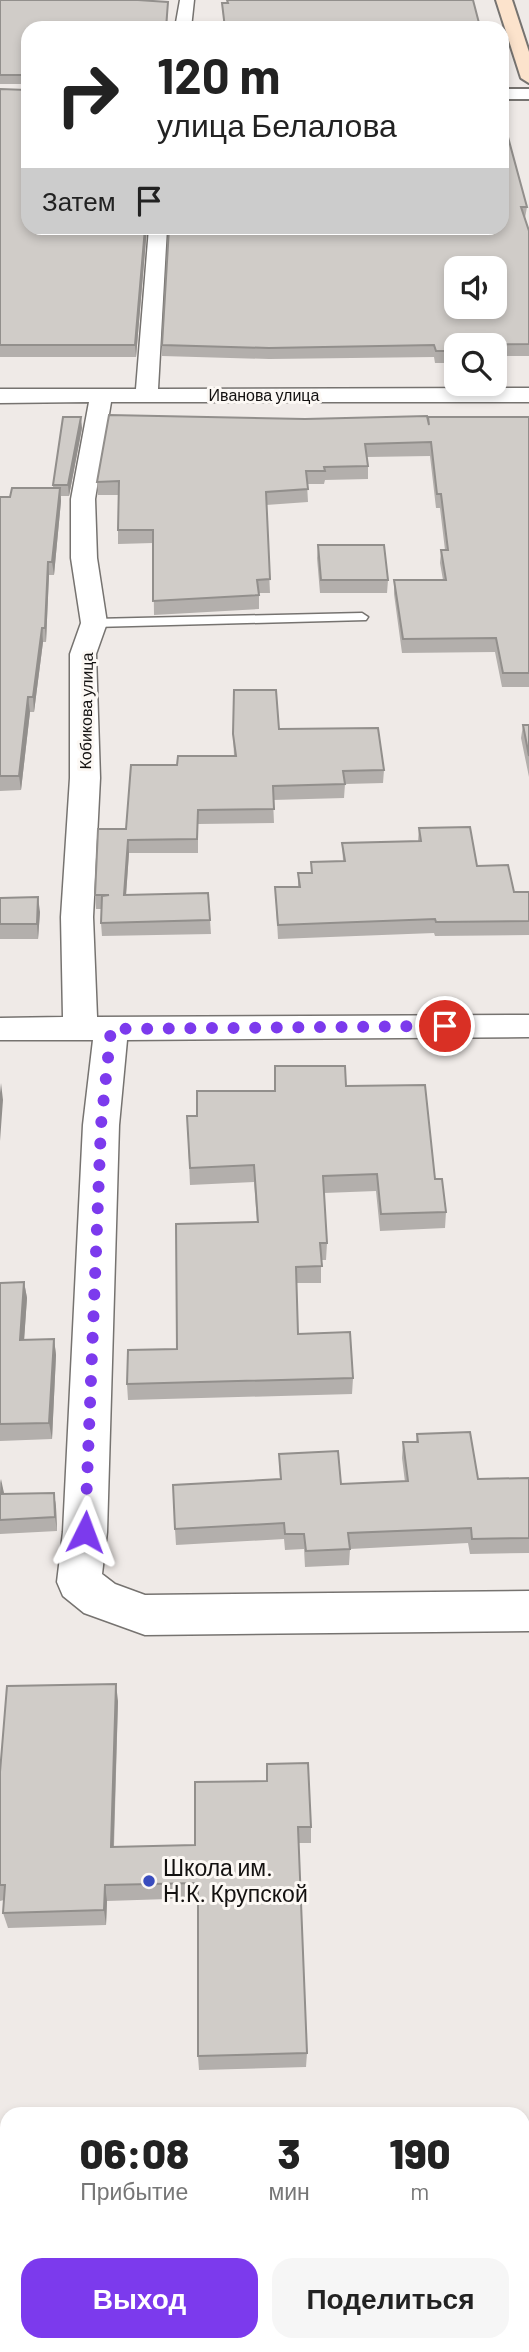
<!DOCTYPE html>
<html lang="ru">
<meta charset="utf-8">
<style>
:root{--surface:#fff;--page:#f6f6f6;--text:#222;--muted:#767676;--accent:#7c3aed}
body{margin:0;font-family:Barlow,sans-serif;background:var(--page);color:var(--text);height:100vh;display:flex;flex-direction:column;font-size:26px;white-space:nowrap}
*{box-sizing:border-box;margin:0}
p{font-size:23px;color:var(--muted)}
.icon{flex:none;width:38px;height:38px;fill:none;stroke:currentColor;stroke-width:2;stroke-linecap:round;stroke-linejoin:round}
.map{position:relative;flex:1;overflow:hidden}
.side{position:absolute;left:0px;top:2107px;width:530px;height:245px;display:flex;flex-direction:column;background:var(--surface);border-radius:21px 21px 0 0;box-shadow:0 4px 10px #0003}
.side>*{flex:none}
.hud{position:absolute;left:21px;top:21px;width:488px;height:214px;border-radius:21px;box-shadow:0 4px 10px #0003;background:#fff;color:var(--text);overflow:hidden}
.tools{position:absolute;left:444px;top:256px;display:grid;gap:14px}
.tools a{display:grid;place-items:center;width:63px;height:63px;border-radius:14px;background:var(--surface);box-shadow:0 4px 10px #0003;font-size:35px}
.pin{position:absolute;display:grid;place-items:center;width:60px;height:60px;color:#fff;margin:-30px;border:4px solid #fff;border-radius:50%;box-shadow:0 2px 7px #0007}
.me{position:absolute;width:77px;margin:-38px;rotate:3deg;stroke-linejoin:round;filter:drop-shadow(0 0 5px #0008)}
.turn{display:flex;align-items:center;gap:24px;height:147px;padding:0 21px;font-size:32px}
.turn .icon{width:91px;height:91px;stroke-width:2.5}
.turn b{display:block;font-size:49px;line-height:60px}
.then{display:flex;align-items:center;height:66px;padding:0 21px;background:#0003;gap:14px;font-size:26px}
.eta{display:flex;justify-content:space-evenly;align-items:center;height:119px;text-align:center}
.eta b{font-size:42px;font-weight:800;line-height:49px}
.button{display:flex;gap:14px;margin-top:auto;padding:14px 21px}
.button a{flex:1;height:80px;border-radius:21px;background:var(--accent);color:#fff;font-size:28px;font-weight:800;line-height:80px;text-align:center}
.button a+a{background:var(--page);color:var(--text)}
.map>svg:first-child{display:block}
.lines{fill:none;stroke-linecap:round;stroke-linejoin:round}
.service-casing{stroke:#767370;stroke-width:3}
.minor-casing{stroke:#767370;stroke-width:3}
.tertiary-casing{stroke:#767370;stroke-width:4}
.secondary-casing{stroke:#767370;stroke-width:4}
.service{fill:#fff;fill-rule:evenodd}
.minor{fill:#fff;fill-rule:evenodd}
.tertiary{fill:#fff;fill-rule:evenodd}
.secondary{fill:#fce3cc;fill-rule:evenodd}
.wall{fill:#b3afac}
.shaded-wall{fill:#928f8c}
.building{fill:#d0ccc8;stroke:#928f8c;stroke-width:2;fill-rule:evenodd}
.route{stroke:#7c3aed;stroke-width:12;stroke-dasharray:0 21.6}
.poi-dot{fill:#394cbe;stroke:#fcf8f4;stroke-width:2.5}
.labels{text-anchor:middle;stroke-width:6;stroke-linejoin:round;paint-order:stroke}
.far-street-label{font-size:16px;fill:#131110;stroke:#fcf8f4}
.near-poi-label{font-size:23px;fill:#131110;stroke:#fcf8f4;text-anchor:start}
</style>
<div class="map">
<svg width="529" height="2352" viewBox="0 0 529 2352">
<rect width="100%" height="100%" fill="#efeae7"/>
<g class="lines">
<g class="service-casing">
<path id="service" d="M362,613L368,617L366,620L94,627L88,623L94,619Z
M0,2170H7V2196H0Z
M102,2345H130V2352H102Z"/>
</g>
<g class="minor-casing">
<path id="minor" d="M180,0H194L191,28H175Z
M149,228H167L158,389L529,388V402H111L95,499L97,558L107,623L96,654L100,778L93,917L97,1017L529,1015V1037L127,1040L119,1125L107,1532L102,1574L115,1584L145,1595L529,1591V1631L145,1635L84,1613L63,1596L57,1582L63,1532L83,1125L93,1040H0V1018L63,1017L61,917L70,778V654L81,623L71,558V499L89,402L0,403V389H136Z"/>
</g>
<g class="tertiary-casing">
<path id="tertiary" d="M502,89H529V99H502Z"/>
</g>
<g class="secondary-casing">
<path id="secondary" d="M496,0H512L529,52V83L521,78Z"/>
</g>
<use href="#service" class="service"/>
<use href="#minor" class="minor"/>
<use href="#tertiary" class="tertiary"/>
<use href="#secondary" class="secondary"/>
</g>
<path class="wall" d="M0,0L168,2L167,28H28V84H0Z
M227,0H473L479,23V28H224L222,3H227Z
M0,89L147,228L136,357H0Z
M502,115L527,207L525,218L529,231V356H496L495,360V345H457V363H435L434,357L269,359L162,356V345Z
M529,417V687H502L495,652L402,653L394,594V580H443L440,563L441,550H445L440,508H436L430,456L367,457L368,466V479L325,480L324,484H307L308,502L266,505L270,593H259V609L154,615L153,543L118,544V495H98L97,482L305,419L428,421Z
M82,428L69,496H61V501L54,575H49L46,642H43L34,712H30L21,790L0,791V497H10L53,488V485Z
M318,545L388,580L387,593H320L317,558Z
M523,725H529V777L521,738Z
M279,729L384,770L383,783L345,784L344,798L273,800L274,823L198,824V853H129L126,895L210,920L211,934L102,936L101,923L102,909H96L95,895L126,829L177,765L234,756L233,734Z
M419,828L514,892H529V935L435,936L434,933L278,939L275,887H298V873H311V862L343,861L342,843L418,841Z
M0,898L40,912L38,939H0Z
M346,1086L435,1179L446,1212L445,1228L380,1231L376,1191L324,1193L327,1243L326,1260H321V1283H296L298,1334L353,1378L352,1394L128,1400L127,1384L177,1349L257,1222L254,1182L190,1185L187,1116H197L275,1091Z
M24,1282L27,1298L24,1339H54L56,1355L52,1439L0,1441V1283Z
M417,1434L478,1479L529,1478V1553L470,1554L468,1543L350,1549L349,1565L305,1567L304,1549L285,1550L284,1539L176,1545L175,1529L280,1479L279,1454L341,1484L405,1482L402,1458L403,1442H416Z
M0,1479L4,1494L54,1493L56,1507L57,1531L0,1534Z
M118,1701L114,1847L195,1845V1782L311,1827V1843H298L307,2053L306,2067L199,2070L198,2056V1898L107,1901L106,1925L8,1928L3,1913L4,1900L0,1901V1772Z"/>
<path class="shaded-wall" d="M145,228H147L136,357L135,345Z
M81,417L82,428L69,496L68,485Z
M60,488L61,501L54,575L52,562Z
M48,562L49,575L46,642L45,628Z
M42,628L43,642L34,712L33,697Z
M28,697L30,712L21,790L19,776Z
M128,840L129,853L125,909L124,895Z
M38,897L40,912L38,939L37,924Z
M1,1083L3,1100L0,1141V1093Z
M24,1282L27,1298L23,1356L20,1340Z
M54,1339L56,1355L52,1439L49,1423Z
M1,1479L4,1493L3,1508L0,1494Z
M54,1493L56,1507L57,1531L55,1517Z
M116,1684L118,1701L113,1863L111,1847Z
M105,1885L107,1901L106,1925L104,1910Z"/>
<path class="building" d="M0,0H138L168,2L166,28H28V75H0Z
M227,0H473L479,23H474L475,28H225L222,3H228Z
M28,86V228H145L135,345H0V89L27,90Z
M502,115L527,207H521L529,231V344L457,345V351H436L434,345L269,348L162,345L169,228H502ZM457,268H495V306H457Z
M109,415L305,419L427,416L429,425L428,417H529V673H503L496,638L403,639L394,580H446L441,550H448L441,494H437L431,442L365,444L368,466L324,467L325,471H306L308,489L266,492L270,579L257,580L259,595L153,601V530H118L119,481L97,482Z
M63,417H81L68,485H53Z
M12,488H60L52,562H48L45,628H42L33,697H28L19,776H0V497H10Z
M318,545H384L388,580H321Z
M234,690H276L279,729L378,728L384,770L343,771L345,784L273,786L274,809L198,810L197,839L128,840L124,895L208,893L210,920L101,923L102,896L109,895H95L98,829H126L131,765H177L178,756H236L233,734Z
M523,725H529V756Z
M470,827L477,866L508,865L514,892H529V921L436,922L435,919L278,925L275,887H300L298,873H312L311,862L345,861L342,843L421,841L419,828Z
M38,897L37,924H0V898Z
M275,1066H345L346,1086L425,1085L435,1179H442L446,1212L381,1214L377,1174L323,1176L327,1243H320L322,1266L296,1267L298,1334L350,1332L353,1378L127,1384L128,1350L177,1349L176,1224L258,1222L254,1165L190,1168L187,1116H197V1091H275Z
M24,1282L20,1340L54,1339L49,1423L0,1424V1283Z
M470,1432L478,1479L529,1478V1538L472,1539L471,1528L348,1533L350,1549L306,1551L304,1534H285L284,1523L175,1529L173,1485L281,1479L279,1454L338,1451L341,1484L408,1481L403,1442H418L417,1434Z
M54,1493L55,1517L0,1520V1494Z
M116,1684L111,1847L195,1845V1782L267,1781V1764L308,1763L311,1827H298L307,2053L198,2056V1883L105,1885L104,1910L3,1913L5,1885H0V1772L7,1686Z"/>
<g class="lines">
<path class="route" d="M85,1532L101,1125L111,1029L445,1026"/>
</g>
<circle class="poi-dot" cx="149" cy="1881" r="7"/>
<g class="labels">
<g class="far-street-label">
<text x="264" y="401">Иванова улица</text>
<text transform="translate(86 711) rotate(-89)" y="6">Кобикова улица</text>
</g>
<g class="near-poi-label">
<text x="163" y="1876">Школа им.<tspan x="163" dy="26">Н.К. Крупской</tspan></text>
</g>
</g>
</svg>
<div class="tools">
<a><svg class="icon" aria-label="sound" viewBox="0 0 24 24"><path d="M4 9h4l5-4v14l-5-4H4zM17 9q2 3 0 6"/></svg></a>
<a><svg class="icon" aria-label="search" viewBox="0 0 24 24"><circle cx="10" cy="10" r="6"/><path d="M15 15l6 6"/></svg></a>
</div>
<div class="pin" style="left:445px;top:1026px;background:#d93025"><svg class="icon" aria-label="arrive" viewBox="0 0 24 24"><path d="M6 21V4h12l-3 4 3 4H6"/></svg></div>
<svg class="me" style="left:85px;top:1532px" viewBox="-20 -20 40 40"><path d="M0-17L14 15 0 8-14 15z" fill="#7c3aed" stroke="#fff" stroke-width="4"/></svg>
<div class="hud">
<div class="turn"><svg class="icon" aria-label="right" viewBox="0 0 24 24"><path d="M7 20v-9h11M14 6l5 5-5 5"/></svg><div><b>120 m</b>улица Белалова</div></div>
<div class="then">Затем<svg class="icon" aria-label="arrive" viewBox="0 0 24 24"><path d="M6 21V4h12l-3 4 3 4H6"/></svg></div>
</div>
<section class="side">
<div class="eta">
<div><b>06:08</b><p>Прибытие</p></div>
<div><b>3</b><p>мин</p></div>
<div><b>190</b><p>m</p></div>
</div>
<div class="button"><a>Выход</a><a>Поделиться</a></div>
</section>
</div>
